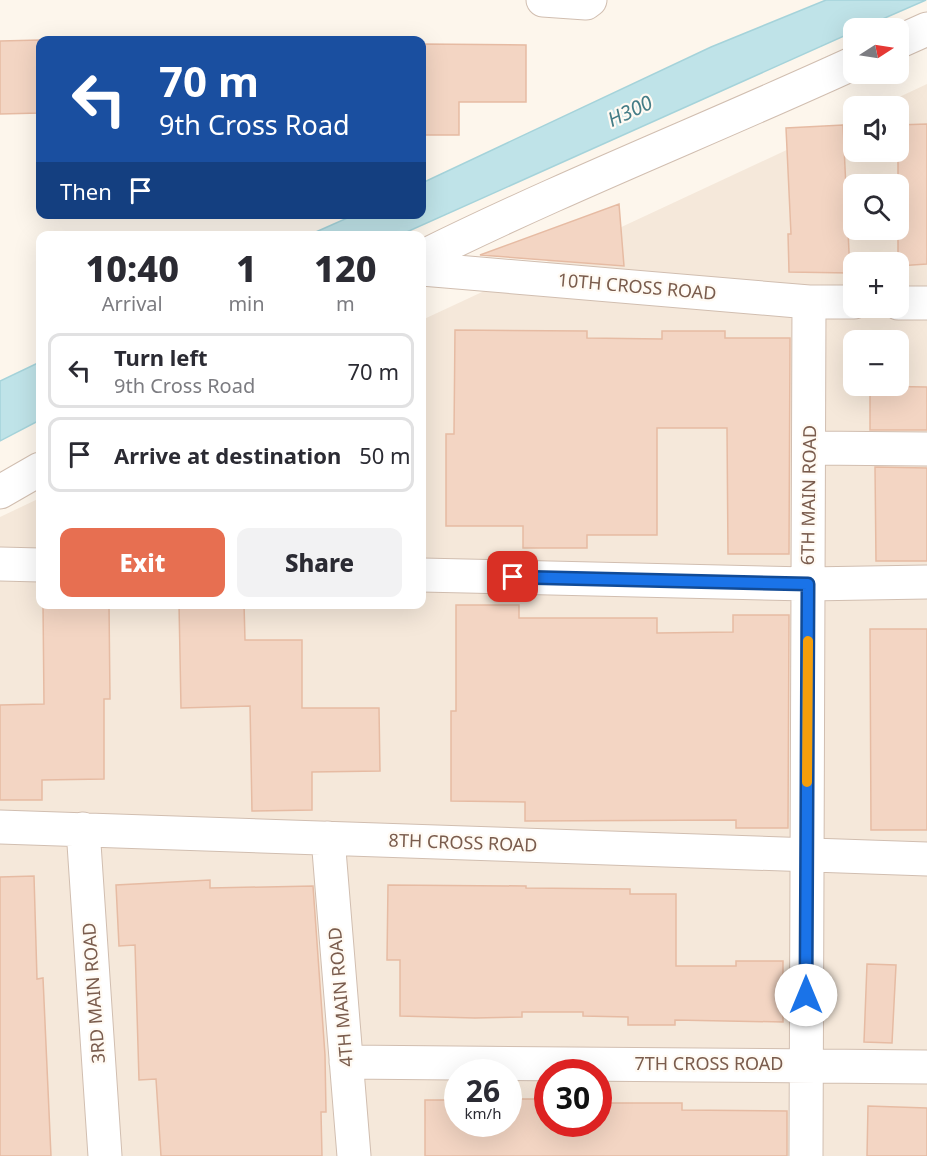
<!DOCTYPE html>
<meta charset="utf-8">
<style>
:root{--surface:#fff;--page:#f2f2f3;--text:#2b2b33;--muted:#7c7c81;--line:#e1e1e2;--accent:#e76f51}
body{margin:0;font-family:"Noto Sans",sans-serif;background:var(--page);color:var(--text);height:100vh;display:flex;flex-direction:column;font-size:22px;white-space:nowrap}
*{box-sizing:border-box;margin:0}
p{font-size:20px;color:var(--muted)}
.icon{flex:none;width:33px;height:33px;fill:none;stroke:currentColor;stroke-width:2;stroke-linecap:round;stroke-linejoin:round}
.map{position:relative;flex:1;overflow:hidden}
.details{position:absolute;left:36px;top:231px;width:390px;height:378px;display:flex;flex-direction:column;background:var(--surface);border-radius:12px;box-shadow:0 6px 24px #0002}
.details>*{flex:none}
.top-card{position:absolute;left:36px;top:36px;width:390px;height:183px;border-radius:12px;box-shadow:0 6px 24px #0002;background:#1a4fa0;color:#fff;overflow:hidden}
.needle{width:39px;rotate:78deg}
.tools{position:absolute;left:843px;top:18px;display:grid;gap:12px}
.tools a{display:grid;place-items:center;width:66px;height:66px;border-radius:12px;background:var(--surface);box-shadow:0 6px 24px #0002;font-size:30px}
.speed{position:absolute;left:444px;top:1059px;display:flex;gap:12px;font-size:30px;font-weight:700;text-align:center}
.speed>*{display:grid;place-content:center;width:78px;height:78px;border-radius:50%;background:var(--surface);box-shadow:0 6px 24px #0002;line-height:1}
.speed small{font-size:15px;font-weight:400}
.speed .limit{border:9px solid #d22;background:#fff;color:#111}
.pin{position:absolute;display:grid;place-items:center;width:51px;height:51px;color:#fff;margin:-26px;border-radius:12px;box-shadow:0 3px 9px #0006}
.me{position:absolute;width:66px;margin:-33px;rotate:0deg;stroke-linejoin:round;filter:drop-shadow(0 0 4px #0008)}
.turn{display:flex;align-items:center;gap:21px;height:126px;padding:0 24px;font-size:27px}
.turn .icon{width:78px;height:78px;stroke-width:2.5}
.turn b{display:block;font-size:42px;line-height:51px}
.then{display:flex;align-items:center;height:57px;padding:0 24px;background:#0003;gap:12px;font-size:22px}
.eta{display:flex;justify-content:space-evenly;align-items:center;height:102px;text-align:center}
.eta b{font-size:36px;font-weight:800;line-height:42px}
.button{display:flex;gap:12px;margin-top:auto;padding:12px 24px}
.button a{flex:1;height:69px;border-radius:12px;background:var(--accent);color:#fff;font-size:24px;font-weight:800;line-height:69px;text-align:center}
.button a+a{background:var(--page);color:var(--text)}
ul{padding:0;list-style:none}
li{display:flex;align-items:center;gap:18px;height:75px;margin:0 12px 9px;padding:0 12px;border:3px solid var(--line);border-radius:12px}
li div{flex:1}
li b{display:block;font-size:22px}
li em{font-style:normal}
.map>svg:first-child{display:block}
.residential{fill:#f5e8da;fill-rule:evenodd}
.water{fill:#bfe3e8;stroke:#a5d3da;stroke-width:1.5}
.building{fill:#f3d5c3;stroke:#e6bba3;stroke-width:1.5}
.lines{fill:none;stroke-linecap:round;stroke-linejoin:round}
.minor-casing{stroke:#d1beb0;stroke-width:35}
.minor{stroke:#fff;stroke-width:33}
.route-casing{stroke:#114b97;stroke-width:15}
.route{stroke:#1a73e8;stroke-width:10}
.slow{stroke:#f59e0b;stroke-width:10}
.labels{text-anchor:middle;stroke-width:4.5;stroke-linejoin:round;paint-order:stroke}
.street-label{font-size:18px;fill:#7a5c4d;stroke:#fffaf3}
.water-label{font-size:20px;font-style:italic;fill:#437c86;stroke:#fffaf3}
</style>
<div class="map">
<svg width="927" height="1156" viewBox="0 0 927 1156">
<rect width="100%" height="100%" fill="#fdf6ec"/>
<path class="residential" d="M927,84V1156H0V517L40,498V604H422V320L853,119L854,152H898V106H880ZM854,184H898V230H854ZM854,262H898V308H854ZM854,340H898V386H854ZM458,1072H508V1124H458ZM548,1072H598V1124H548Z"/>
<path class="water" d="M826,0H926L862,28H854L853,32L400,235H309L354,215L422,214V183L711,47Z
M40,362V420L0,441V381Z"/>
<path class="building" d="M40,40V113L0,114V41Z
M422,44L526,45V102H459V135H422Z
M927,124V264L898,266V125Z
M843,125L850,273L789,272L788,234H791L786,128Z
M619,204L624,266L480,255Z
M455,330L587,331V338L662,339V331H725V338H790L789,554H728L727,428H657V535H587V548H523V526H446V434H454Z
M870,386L927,387V430H870Z
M875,467L927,468V561H876Z
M43,604H109L110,699H104V779L42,780V800H0V705L44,704Z
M179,604H244L245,640H302V708H379L380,771L312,772V810L252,811L250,706L181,708Z
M456,605H519V618H657V633L733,632V615H789L788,828H736V820L525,821V802L451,801V711H456Z
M870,629H927V830H871Z
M34,876L37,979L43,978L51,1156H0V877Z
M210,880V888L313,886L325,1055L326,1112H321L322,1156H161L156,1079L139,1080L135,945L119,946L116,885Z
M388,885L526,886V888L630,889V894H676V966H736V961H783V1022L675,1020V1025H628V1017L583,1016V1012H522V1017L475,1018L400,1016V960H387Z
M867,964L896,965L892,1043L864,1042Z
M508,1099H548V1124H598V1103H682V1110L787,1111V1156H425V1100H458V1124H508Z
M868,1106L927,1108V1156H867Z"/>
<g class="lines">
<g class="minor-casing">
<path id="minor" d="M543,0L586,3L590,0
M898,42L927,29
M422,257C563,187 710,129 854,63
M422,269L809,302H854
M898,303H927
M810,448L927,449
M0,492L40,469
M0,564L40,565
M422,575L808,584L927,582
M0,827L927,859
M83,829L105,1156
M328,838L354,1156
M346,1062L927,1067
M806,1156L809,302"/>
</g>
<use href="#minor" class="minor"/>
</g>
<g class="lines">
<g class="route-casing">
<path id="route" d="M513,577L808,584L806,995"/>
</g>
<use href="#route" class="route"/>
<path class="slow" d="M807,782L808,641"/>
</g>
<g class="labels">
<g class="street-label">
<text transform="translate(637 287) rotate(5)" y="6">10TH CROSS ROAD</text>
<text transform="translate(809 495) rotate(-89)" y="6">6TH MAIN ROAD</text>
<text transform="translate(463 843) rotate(2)" y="6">8TH CROSS ROAD</text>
<text transform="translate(94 993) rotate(-94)" y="6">3RD MAIN ROAD</text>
<text transform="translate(341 997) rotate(-95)" y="6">4TH MAIN ROAD</text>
<text x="709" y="1070">7TH CROSS ROAD</text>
</g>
<g class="water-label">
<text transform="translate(630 111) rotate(-25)" y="7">H300</text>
</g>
</g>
</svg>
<div class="tools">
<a><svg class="needle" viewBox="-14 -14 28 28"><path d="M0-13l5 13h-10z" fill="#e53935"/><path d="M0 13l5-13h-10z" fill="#7c7c81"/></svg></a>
<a><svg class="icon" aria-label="sound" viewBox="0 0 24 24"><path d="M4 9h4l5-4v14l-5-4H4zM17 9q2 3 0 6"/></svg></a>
<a><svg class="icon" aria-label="search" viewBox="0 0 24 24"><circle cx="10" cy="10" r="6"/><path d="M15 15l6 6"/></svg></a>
<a>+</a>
<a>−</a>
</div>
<div class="speed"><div>26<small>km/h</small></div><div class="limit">30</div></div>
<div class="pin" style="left:513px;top:577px;background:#d93025"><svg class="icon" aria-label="arrive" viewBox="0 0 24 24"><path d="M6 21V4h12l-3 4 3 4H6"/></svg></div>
<svg class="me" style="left:806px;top:995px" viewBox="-20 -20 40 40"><circle r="19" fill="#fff"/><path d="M0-13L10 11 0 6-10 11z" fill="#1a73e8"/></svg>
<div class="top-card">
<div class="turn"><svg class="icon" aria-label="left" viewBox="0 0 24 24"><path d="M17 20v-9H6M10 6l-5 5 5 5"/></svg><div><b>70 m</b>9th Cross Road</div></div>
<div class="then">Then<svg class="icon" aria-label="arrive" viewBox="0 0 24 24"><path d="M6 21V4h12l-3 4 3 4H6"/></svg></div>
</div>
<section class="details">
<div class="eta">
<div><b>10:40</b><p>Arrival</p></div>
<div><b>1</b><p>min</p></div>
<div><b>120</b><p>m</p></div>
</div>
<ul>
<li><svg class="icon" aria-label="left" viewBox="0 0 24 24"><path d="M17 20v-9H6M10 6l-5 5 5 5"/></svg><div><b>Turn left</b><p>9th Cross Road</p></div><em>70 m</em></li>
<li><svg class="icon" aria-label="arrive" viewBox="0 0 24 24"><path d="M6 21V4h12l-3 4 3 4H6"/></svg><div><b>Arrive at destination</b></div><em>50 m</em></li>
</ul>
<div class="button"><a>Exit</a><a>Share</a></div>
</section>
</div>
